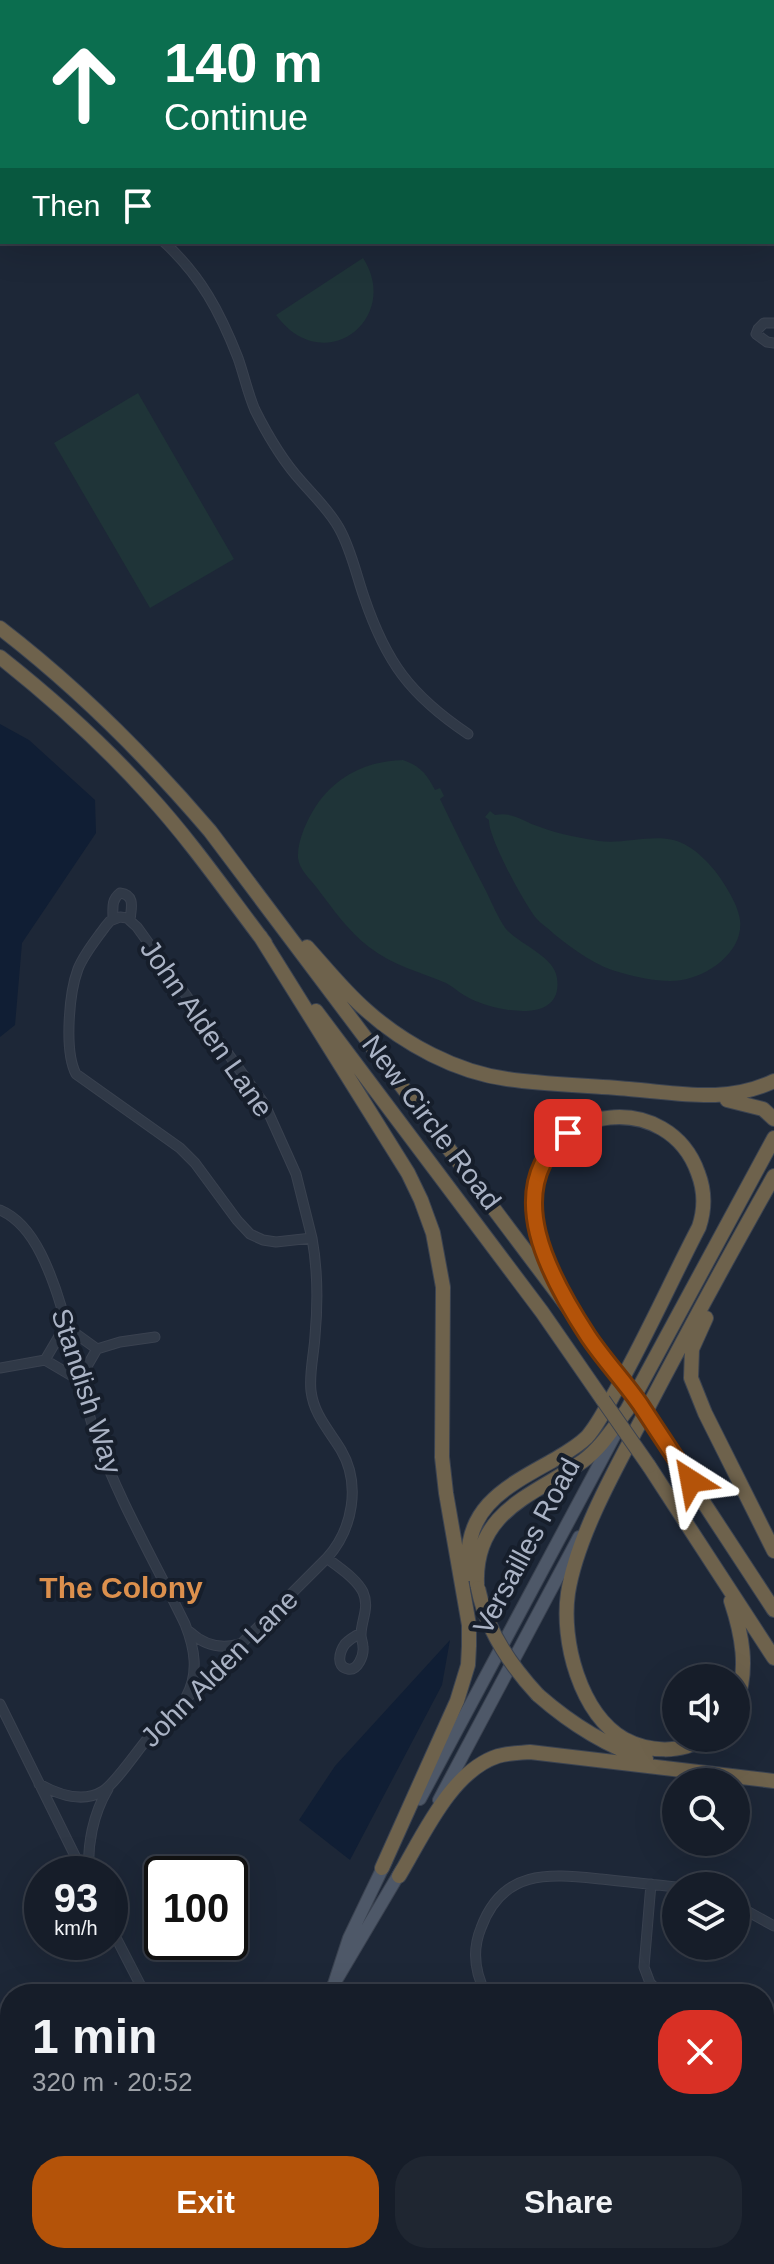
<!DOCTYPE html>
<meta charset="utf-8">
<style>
:root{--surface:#161d29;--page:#1f2631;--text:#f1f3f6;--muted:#9ea2a8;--line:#353b46;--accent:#b45309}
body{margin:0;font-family:Arial,sans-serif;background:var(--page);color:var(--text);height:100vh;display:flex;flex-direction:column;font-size:30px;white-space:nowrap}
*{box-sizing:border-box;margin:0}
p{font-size:26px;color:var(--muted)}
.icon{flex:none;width:44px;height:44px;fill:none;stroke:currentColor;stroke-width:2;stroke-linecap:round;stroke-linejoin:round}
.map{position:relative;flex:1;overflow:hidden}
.panel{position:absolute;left:0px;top:1984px;width:774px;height:280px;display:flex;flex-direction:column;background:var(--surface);border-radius:32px 32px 0 0;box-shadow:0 8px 32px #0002,0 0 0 2px var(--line)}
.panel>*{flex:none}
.hud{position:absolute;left:0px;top:0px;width:774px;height:244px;box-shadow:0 8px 32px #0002,0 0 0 2px var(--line);background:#0b6e4f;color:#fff;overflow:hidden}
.fabs{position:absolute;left:662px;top:1664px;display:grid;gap:16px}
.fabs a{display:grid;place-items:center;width:88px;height:88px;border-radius:50%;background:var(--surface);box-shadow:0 8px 32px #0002,0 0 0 2px var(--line);font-size:40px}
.speed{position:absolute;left:24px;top:1856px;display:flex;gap:16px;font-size:40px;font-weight:700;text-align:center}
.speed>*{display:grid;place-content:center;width:104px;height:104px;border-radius:50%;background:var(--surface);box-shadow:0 8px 32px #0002,0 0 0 2px var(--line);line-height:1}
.speed small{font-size:20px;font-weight:400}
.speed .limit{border:4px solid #111;border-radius:12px;background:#fff;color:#111}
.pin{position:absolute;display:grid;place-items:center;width:68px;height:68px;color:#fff;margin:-34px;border-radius:16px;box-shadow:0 4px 12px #0006}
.me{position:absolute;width:88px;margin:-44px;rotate:326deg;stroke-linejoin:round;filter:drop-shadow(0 0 6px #0008)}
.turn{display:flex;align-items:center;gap:28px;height:168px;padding:0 32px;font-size:36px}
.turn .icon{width:104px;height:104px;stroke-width:2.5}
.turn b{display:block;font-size:56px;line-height:68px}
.then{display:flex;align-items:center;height:76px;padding:0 32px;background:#0003;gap:16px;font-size:30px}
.round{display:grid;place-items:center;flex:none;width:84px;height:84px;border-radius:32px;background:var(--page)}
.head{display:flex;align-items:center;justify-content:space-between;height:136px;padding:0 32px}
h1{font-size:48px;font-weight:700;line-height:60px}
.action{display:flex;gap:16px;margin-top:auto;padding:16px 32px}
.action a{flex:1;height:92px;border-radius:32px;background:var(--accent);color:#fff;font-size:32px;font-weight:700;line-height:92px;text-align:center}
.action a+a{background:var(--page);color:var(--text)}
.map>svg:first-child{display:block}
.green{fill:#1f3438}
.water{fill:#101e34}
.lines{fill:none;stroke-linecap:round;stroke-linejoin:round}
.stream{stroke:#101e34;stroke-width:3}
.minor-casing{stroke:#3a4250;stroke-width:11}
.major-casing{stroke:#3a4250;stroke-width:14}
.highway-casing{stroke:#3b4351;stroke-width:16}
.minor{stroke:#303947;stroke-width:9}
.major{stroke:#4e5868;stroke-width:12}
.highway{stroke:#6e624c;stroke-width:14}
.highway-bridge-casing{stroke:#3b4351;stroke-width:16;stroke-linecap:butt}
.highway-bridge{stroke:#6e624c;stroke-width:14}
.route-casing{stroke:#753606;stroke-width:20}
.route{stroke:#b45309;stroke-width:14}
.labels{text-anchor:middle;stroke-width:8;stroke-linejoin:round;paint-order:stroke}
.street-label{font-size:28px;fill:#aab3c5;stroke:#161e2b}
.neighbourhood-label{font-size:30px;font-weight:bold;fill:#dc904d;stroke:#161e2b}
</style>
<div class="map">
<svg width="774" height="2264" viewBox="0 0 774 2264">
<rect width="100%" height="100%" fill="#1d2737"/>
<path class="green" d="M363,258C402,318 324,380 276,315Z
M138,393L234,559L150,608L54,443Z
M403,760C420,766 427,774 435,790L440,788L444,796L440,799C455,830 470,861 486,891C492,903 498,918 506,929C520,945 554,956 557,978C564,1026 496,1011 471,999C462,995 455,988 446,983C420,972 392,965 369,947C348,931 333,909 317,888C310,879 299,869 298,858C297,841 307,820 316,806C336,776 367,761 403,760Z
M490,811L495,815C512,811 524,822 540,827C558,834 580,838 599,841C626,845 659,831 684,844C700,852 717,871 726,887C732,897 738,907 740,920C744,951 709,976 682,980C664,983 640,978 622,973C597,967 574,950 554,934C548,928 541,924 536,918C524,903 488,837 489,820L485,817Z"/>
<path class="water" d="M0,724L29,740L95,800L96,833L22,943L15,1025L0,1037Z
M450,1640L442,1685L350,1860L299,1820L335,1766Z"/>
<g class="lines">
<path class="stream" d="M0,2186L10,2203
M52,2254L57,2264"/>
<g class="minor-casing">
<path id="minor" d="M496,0L498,2
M573,2L576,0
M772,98L774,97
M0,199H2
M164,242C201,276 220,312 238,358C244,375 248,394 255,410C268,436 282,460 301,481C314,496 329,510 339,528C351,549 356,574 364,597C386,662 410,695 468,734
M774,323H764L758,329L756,334L767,342L774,343
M120,917L127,918L137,927L265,1105L296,1174L312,1238L276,1242L263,1240L250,1234L237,1220L195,1163L180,1148L76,1074C64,1051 69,993 78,969C84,954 95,941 105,927L110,921Z
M113,919C113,908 111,900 120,893C136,895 131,909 130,920
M0,1210C19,1218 32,1236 41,1254C69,1310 75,1377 96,1436C119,1501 155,1562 185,1624C195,1649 199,1673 186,1697
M97,1349L65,1326L45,1360L79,1380L97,1349L120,1342L155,1337
M0,1368L45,1360
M327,1558C339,1568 356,1578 363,1592C370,1608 361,1620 361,1635C361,1639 363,1642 363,1647C364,1655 358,1671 348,1669C335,1667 340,1651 345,1644C350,1639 355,1636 361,1633
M190,1632C204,1645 221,1649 239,1644
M0,1704L84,1874
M39,1784C57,1794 82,1804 103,1791C117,1782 140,1746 154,1731C212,1673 269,1616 327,1558C353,1529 361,1484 341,1450C329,1430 314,1415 311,1391C309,1373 314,1354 315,1336C318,1303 318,1271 312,1238
M89,1874C87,1845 93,1814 108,1789
M651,1884L644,1967L650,1983L661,1994
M736,1905L774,1926
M110,1926L145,1994
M334,1984L344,1994
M486,1994C475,1973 472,1950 481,1928C503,1868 550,1874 601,1879C626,1882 651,1884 676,1887
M764,2187L774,2182
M709,2254L722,2264
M394,2264L396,2254
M522,2264L529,2254"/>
</g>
<g class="major-casing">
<path id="major" d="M420,1799L617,1431
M439,1800L579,1537
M334,1984L349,1938L386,1861
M328,1994L402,1869
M182,2264L187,2254"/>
</g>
<g class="highway-casing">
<path id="highway" d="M0,628C78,688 146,756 210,831L618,1374
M0,657C53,699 103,744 148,794C191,841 227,893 265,943
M260,936L408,1173L421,1200L433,1233L443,1287L442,1457L446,1493L469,1625V1646L468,1665L457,1701L382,1868
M307,947C326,968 344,991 366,1010C404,1044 456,1072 507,1079C547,1085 589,1085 629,1089C680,1093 726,1104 774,1081
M316,1011L542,1312L603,1400
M727,1100L763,1109L774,1119
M706,1318L692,1349L691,1378L705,1413L774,1551
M660,1436L774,1610
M649,1466L774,1658
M469,1574C461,1510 503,1488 552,1461C564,1454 577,1447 587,1437C600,1422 609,1402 619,1385C648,1333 672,1279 699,1227C705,1209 705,1191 698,1173C669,1090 546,1103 534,1189C529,1223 545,1259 560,1288
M477,1584C474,1510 535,1495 583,1461C601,1448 614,1427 627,1410L774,1138
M731,1601C742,1634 749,1669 736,1703
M538,1695C570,1723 606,1746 646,1759
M704,1738C681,1754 648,1752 624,1739C580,1713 561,1641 568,1593C577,1536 617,1466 644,1415C686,1335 729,1255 774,1176
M399,1876C423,1836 451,1771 498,1756C508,1753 519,1753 530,1752L774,1781"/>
</g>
<use href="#minor" class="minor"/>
<use href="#major" class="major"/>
<use href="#highway" class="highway"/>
<g class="highway-bridge-casing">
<path id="highway-bridge" d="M618,1374L660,1436
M603,1400L649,1466
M478,1588C486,1629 510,1665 538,1695"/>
</g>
<use href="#highway-bridge" class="highway-bridge"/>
</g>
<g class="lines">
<g class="route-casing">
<path id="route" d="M568,1133C499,1188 550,1278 588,1336C604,1360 624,1381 640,1404C657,1430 674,1456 691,1481"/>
</g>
<use href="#route" class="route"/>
</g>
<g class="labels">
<g class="street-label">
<text transform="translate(207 1028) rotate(55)" y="10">John Alden Lane</text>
<text transform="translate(432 1122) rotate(53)" y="10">New Circle Road</text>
<text transform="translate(87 1391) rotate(72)" y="10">Standish Way</text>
<text transform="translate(526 1546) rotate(-62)" y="10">Versailles Road</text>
<text transform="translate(219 1668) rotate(-45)" y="10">John Alden Lane</text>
</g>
<g class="neighbourhood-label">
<text x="121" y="1598">The Colony</text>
</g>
</g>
</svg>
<div class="fabs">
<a><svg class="icon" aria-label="sound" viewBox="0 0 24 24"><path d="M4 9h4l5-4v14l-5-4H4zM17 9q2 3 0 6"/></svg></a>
<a><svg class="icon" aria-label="search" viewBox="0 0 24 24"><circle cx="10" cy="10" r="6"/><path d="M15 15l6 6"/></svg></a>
<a><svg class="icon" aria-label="layers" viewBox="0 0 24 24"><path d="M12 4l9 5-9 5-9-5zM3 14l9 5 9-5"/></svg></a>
</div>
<div class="speed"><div>93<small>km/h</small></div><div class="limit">100</div></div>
<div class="pin" style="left:568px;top:1133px;background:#d93025"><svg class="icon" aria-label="arrive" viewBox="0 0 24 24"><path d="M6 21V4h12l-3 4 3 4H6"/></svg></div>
<svg class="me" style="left:691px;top:1481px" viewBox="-20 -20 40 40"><path d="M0-17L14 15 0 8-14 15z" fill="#b45309" stroke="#fff" stroke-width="4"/></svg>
<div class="hud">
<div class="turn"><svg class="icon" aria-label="ahead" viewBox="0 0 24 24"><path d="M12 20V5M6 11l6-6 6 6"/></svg><div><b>140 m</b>Continue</div></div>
<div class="then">Then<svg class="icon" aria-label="arrive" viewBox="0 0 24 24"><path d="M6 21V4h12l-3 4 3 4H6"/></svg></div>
</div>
<section class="panel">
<div class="head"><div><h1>1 min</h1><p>320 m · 20:52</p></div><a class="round" style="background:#d93025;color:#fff"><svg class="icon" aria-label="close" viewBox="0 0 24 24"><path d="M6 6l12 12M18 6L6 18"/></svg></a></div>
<div class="action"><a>Exit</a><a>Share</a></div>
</section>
</div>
